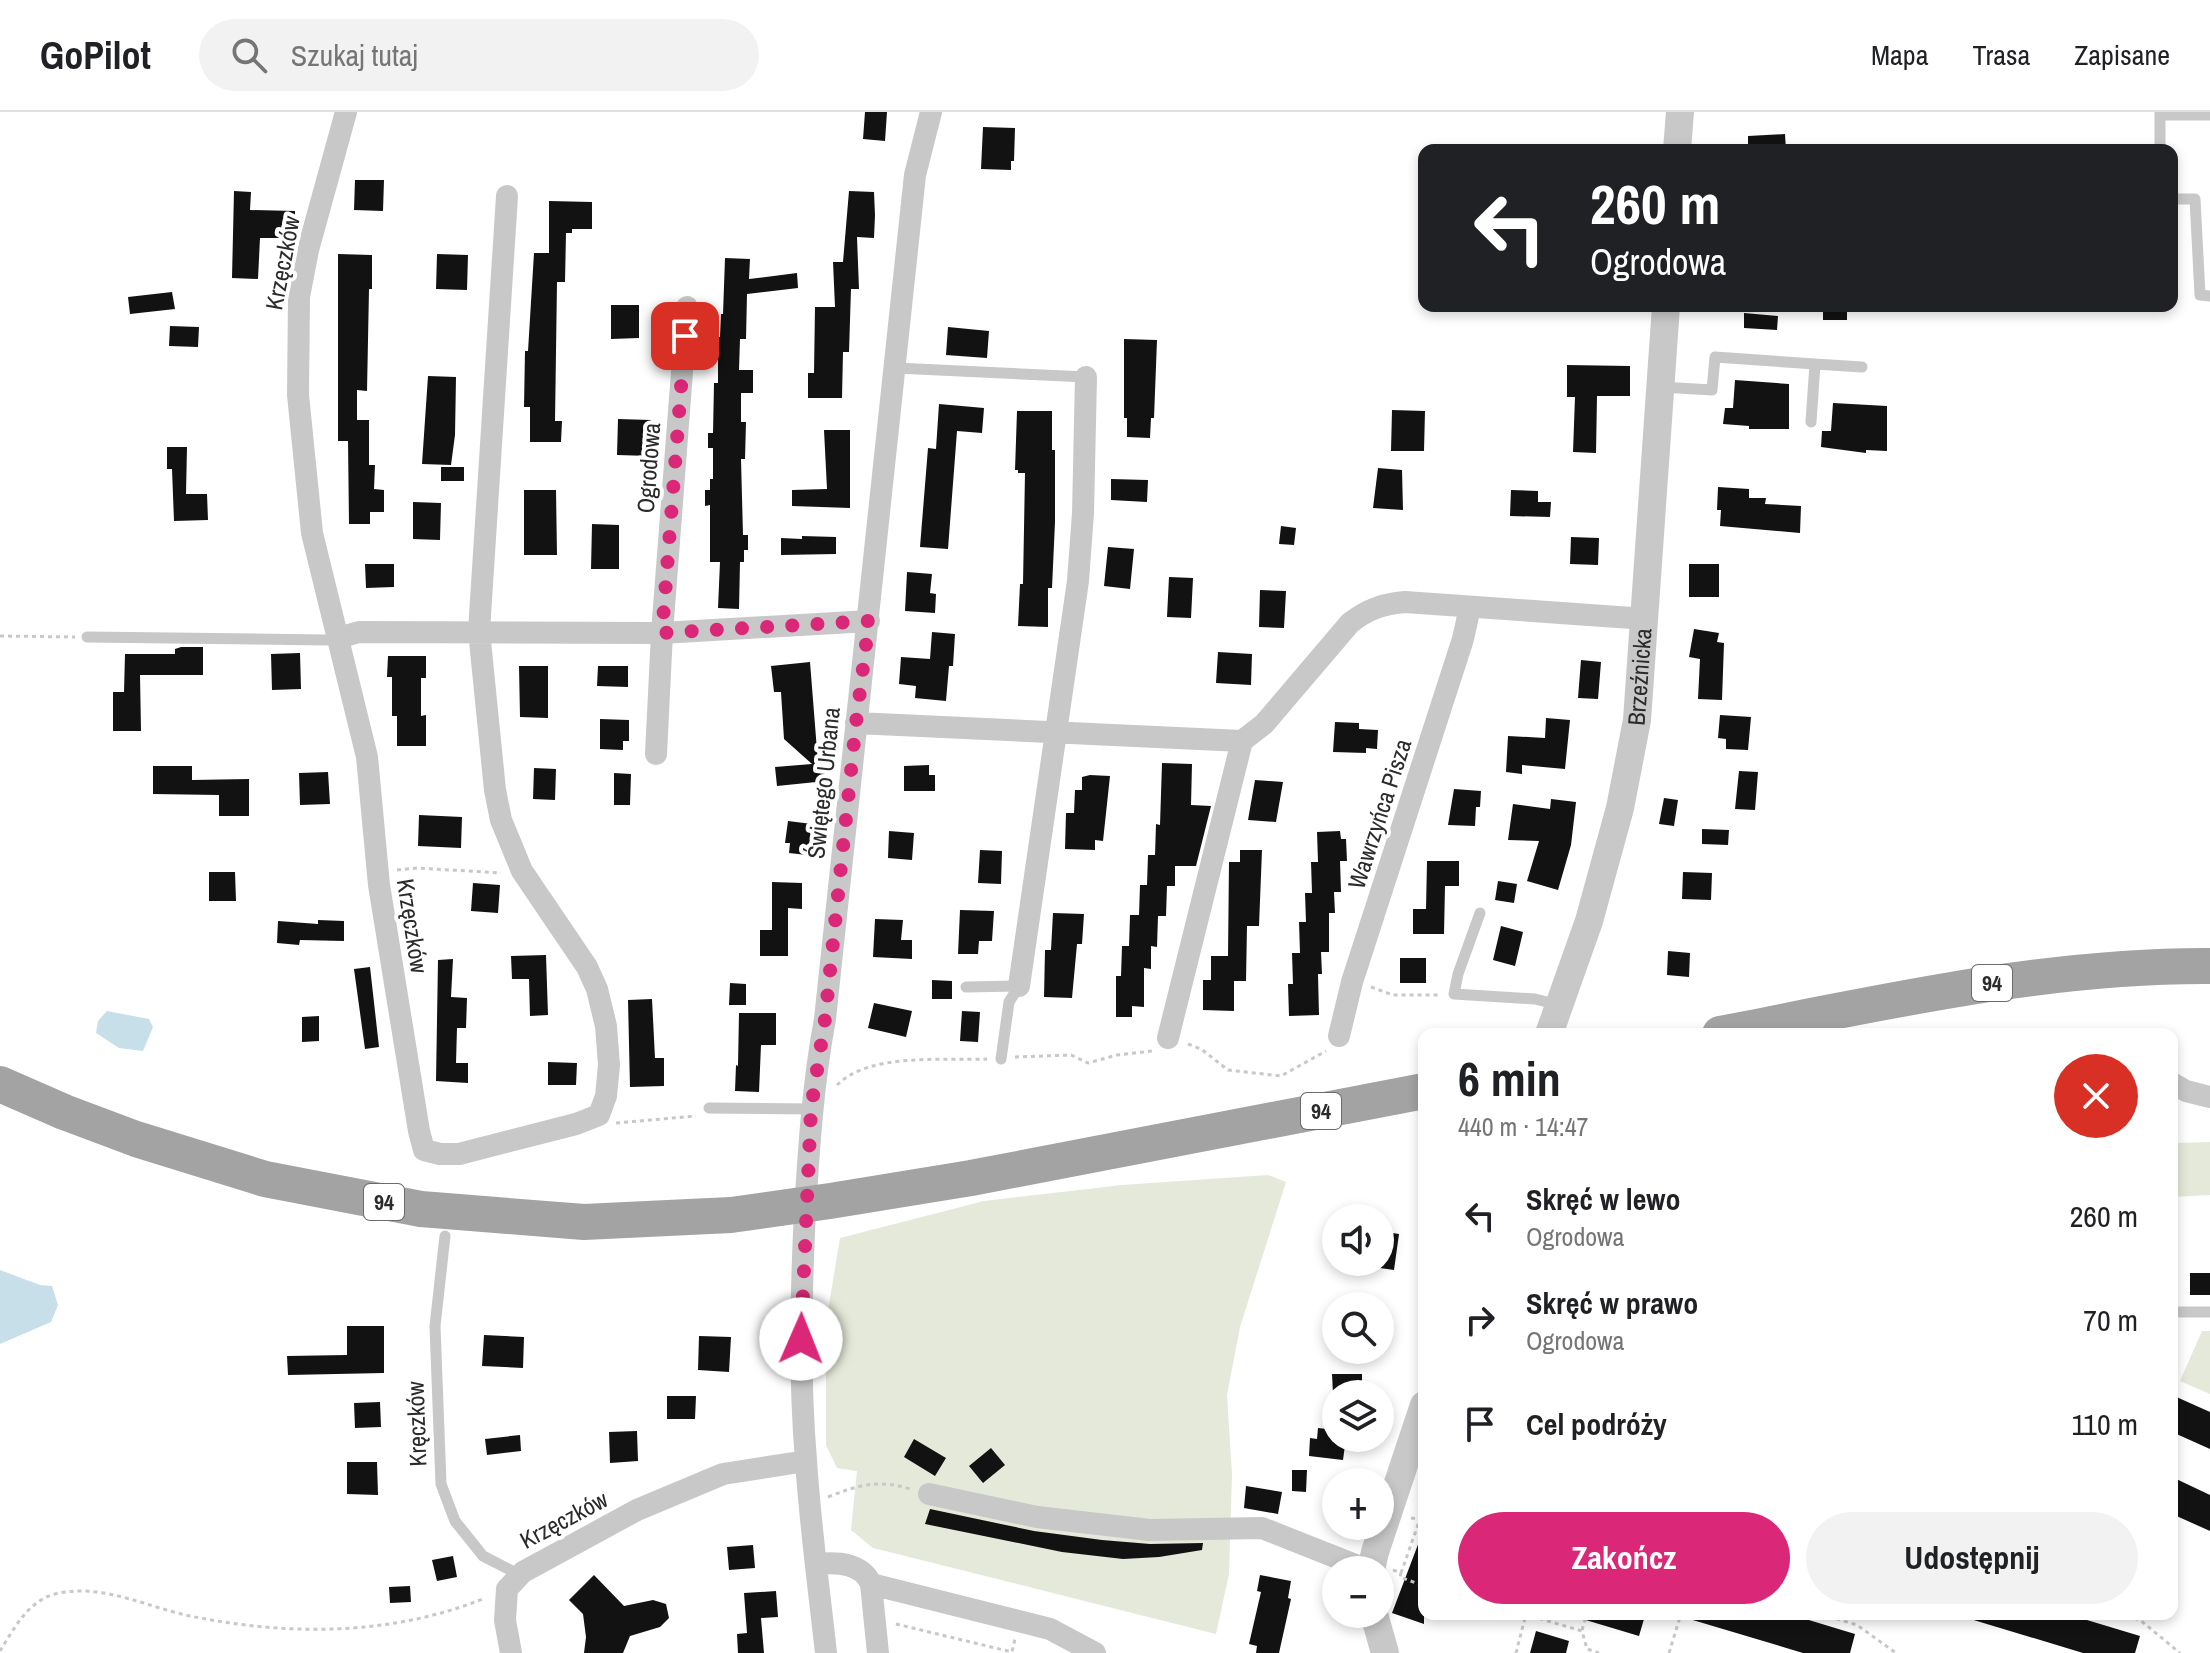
<!DOCTYPE html>
<html lang="pl">
<meta charset="utf-8">
<style>
:root{--surface:#fff;--page:#f2f2f2;--text:#202124;--muted:#757577;--line:#e0e0e0;--accent:#db2777}
body{margin:0;font-family:"Archivo Narrow",sans-serif;background:var(--page);color:var(--text);height:100vh;display:flex;flex-direction:column;font-size:30px;white-space:nowrap}
*{box-sizing:border-box;margin:0}
p{font-size:26px;color:var(--muted)}
.icon{flex:none;width:44px;height:44px;fill:none;stroke:currentColor;stroke-width:2;stroke-linecap:round;stroke-linejoin:round}
.map{position:relative;flex:1;overflow:hidden}
.side{position:absolute;left:1418px;top:916px;width:760px;height:592px;display:flex;flex-direction:column;background:var(--surface);border-radius:16px;box-shadow:0 4px 12px #0003}
.side>*{flex:none}
.guide{position:absolute;left:1418px;top:32px;width:760px;height:168px;border-radius:16px;box-shadow:0 4px 12px #0003;background:#202124;color:#fff;overflow:hidden}
.fabs{position:absolute;left:1322px;top:1092px;display:grid;gap:16px}
.fabs a{display:grid;place-items:center;width:72px;height:72px;border-radius:50%;background:var(--surface);box-shadow:0 4px 12px #0003;font-size:40px}
.pin{position:absolute;display:grid;place-items:center;width:68px;height:68px;color:#fff;margin:-34px;border-radius:16px;box-shadow:0 4px 12px #0006}
.me{position:absolute;width:88px;margin:-44px;rotate:1deg;stroke-linejoin:round;filter:drop-shadow(0 0 6px #0008)}
.turn{display:flex;align-items:center;gap:28px;height:168px;padding:0 40px;font-size:36px}
.turn .icon{width:104px;height:104px;stroke-width:2.5}
.turn b{display:block;font-size:56px;line-height:68px}
.round{display:grid;place-items:center;flex:none;width:84px;height:84px;border-radius:42px;background:var(--page)}
.overview{display:flex;align-items:center;justify-content:space-between;height:136px;padding:0 40px}
h1{font-size:48px;font-weight:700;line-height:60px}
.cta{display:flex;gap:16px;margin-top:auto;padding:16px 40px}
.cta a{flex:1;height:92px;border-radius:48px;background:var(--accent);color:#fff;font-size:32px;font-weight:700;line-height:92px;text-align:center}
.cta a+a{background:var(--page);color:var(--text)}
ul{padding:0;list-style:none}
li{display:flex;align-items:center;gap:24px;height:104px;padding:0 40px}
li div{flex:1}
li b{display:block;font-size:30px}
li em{font-style:normal}
header{display:flex;align-items:center;gap:48px;box-sizing:border-box;height:112px;padding:0 40px;background:var(--surface);border-bottom:2px solid var(--line)}
header strong{font-size:38px}
nav{display:flex;gap:44px;margin-inline-start:auto;font-size:28px}
.search{width:560px;height:72px;background:var(--page);display:flex;align-items:center;gap:20px;box-sizing:border-box;padding:0 28px;border-radius:44px;color:var(--muted);font-size:30px}
.map>svg:first-child{display:block}
.green{fill:#e4e9d9}
.water{fill:#c6dfe8}
.building{fill:#121212}
.lines{fill:none;stroke-linecap:round;stroke-linejoin:round}
.path{stroke:#c8c8c8;stroke-width:3;stroke-dasharray:4 4;stroke-linecap:butt}
.service{stroke:#c8c8c8;stroke-width:11}
.minor{stroke:#c8c8c8;stroke-width:22}
.tertiary{stroke:#c8c8c8;stroke-width:28}
.primary{stroke:#a3a3a3;stroke-width:36}
.route{stroke:#db2777;stroke-width:14;stroke-dasharray:0 25.2}
.labels{text-anchor:middle;stroke-width:8;stroke-linejoin:round;paint-order:stroke}
.shield{fill:#fff;stroke:#6b6b6b;stroke-width:2}
.shield-label{font-size:22px;font-weight:bold;fill:#2b2b2b}
.street-label{font-size:24px;fill:#2b2b2b;stroke:#fff}
</style>
<header>
<strong>GoPilot</strong>
<div class="search"><svg class="icon" aria-label="search" viewBox="0 0 24 24"><circle cx="10" cy="10" r="6"/><path d="M15 15l6 6"/></svg>Szukaj tutaj</div>
<nav><a>Mapa</a><a>Trasa</a><a>Zapisane</a></nav>
</header>
<div class="map">
<svg width="2210" height="1541" viewBox="0 0 2210 1541">
<rect width="100%" height="100%" fill="#fff"/>
<path class="green" d="M2210,1030V1083L2172,1085V1031Z
M1268,1063L1286,1070L1240,1215L1227,1283L1232,1362L1229,1462L1216,1522L873,1436L851,1418L857,1359L837,1356L826,1333V1211L840,1126L984,1089L1122,1073Z
M2202,1219H2210V1282L2180,1269Z"/>
<path class="water" d="M107,899L149,907L153,915L143,939L119,936L96,921L98,909Z
M0,1158L40,1173L52,1174L58,1193L51,1210L0,1232Z"/>
<path class="building" d="M865,0H887L885,29L863,27Z
M983,15L1015,16L1014,49H1011V58L981,57Z
M1785,22L1786,38H1748V24Z
M355,68H384L383,99L354,98Z
M234,79L251,80L250,98L295,99V126H260L258,167L232,166Z
M849,79L874,80L875,103L874,126L857,125L859,177H851L849,240H843L842,286H808V261H814L815,195H835L833,150H843Z
M549,89L592,90V117H572V121H566L565,170H557L555,309H562L561,330H530V295H524L525,239H528L534,141H549Z
M338,142L372,143V177H369L367,279L357,278V308H369V353H375L374,377L384,378V400H370V412H349L348,329H338Z
M437,142L468,143L467,178L436,177Z
M725,146L750,147L749,167L797,161L798,176L747,182L746,227H740L739,258H753V281H741V310H746L745,347H741L743,423H748V438H744V450H740L739,497L718,496L720,450H710V393L705,394V378H710V367H713V336H708V321H713L714,271H718V225H720L721,202H723Z
M172,180L175,197L130,202L128,185Z
M611,193H639V226L611,227Z
M1823,194H1847V208H1823Z
M1744,201L1778,204L1777,218L1744,216Z
M170,214L199,215L198,235L169,234Z
M948,215L989,219L987,246L946,243Z
M1124,227L1157,228L1154,306H1151L1150,326L1127,325V306H1124Z
M1567,253L1630,254V284H1597L1596,341L1573,340L1575,285H1567Z
M428,264L456,265L455,323L451,353L422,352Z
M1735,268L1789,272V317H1749V314L1723,312L1725,296H1733Z
M1833,291L1887,294V339L1866,338V341L1821,335L1822,319H1831Z
M939,292L984,296L982,321L957,319L948,437L920,435L928,336L936,337Z
M1392,298L1425,299L1424,339H1391Z
M1017,299H1052V338H1055V410L1052,476H1048V515L1018,514L1020,472H1023L1025,361H1018V358H1015Z
M618,307L651,308L650,344L617,343Z
M824,318H850V396L792,394V378L827,377Z
M167,335H187L186,382H207L208,408L174,409L172,357H167Z
M441,355H464V369H441Z
M1378,356L1402,358L1403,398L1373,396Z
M1111,367L1148,368L1147,390L1111,388Z
M1718,375L1749,377V386H1766L1765,392L1801,394L1800,421L1720,414L1721,398H1717Z
M524,378H556L557,443H524Z
M1511,378L1538,379V390H1551L1550,405L1510,404Z
M413,390L441,391L440,428L413,427Z
M592,412L619,413V457H591Z
M1281,414L1296,416L1294,433L1279,432Z
M802,424L836,425V442L781,443V426L802,427Z
M1571,425L1599,426L1598,453L1570,452Z
M1108,435L1134,437L1130,477L1104,474Z
M365,452H394V475L366,476Z
M1689,452H1719V485H1689Z
M907,460L932,462L930,481L936,482L935,501L905,499Z
M1169,465L1193,466L1191,506L1167,505Z
M1260,478L1286,479L1284,516L1259,515Z
M1694,517L1719,521L1717,530L1724,531L1722,588L1698,587L1700,547L1689,545Z
M932,520L955,522L953,554H949L946,589L915,586L916,574L899,572L901,545L930,547Z
M181,535H203V563H140L141,619H113V580H124L125,542H175V537Z
M1218,540L1252,542L1251,573L1216,571Z
M300,541L301,577L272,578L271,542Z
M388,544H426V566H421V604L426,603V634H397V604H392V565H387Z
M1581,548L1601,550L1598,587L1578,586Z
M810,550L818,651H824L826,669L777,674L775,655L812,652L784,627L781,580H774L771,554Z
M519,554H548V606L520,605Z
M598,554H628V575L597,574Z
M1720,603L1751,605L1748,638L1726,637V627L1718,626Z
M1546,606L1570,608L1565,657L1522,653V662L1506,660L1508,624L1545,626Z
M600,607L629,608V629H623V638L600,637Z
M1335,610L1359,611V617L1378,618L1377,637L1366,636V641L1333,640Z
M1162,651L1192,652L1191,693L1211,694L1196,754H1175V774H1167L1166,804H1158L1157,835L1151,834V857L1144,856V895L1132,894V905H1116V864H1121L1122,834H1129L1130,803H1139L1140,773H1147L1148,743H1155L1156,712L1160,713Z
M929,653V663H935V679H904V654Z
M153,654H192V668L249,667V704H219V683L153,682Z
M534,656L556,657L555,688L533,687Z
M1739,659L1758,660L1755,698L1735,697Z
M328,660L330,692L300,693L299,661Z
M614,661L631,662L630,693H614Z
M1090,663L1110,664L1103,729L1095,728V738L1065,737L1066,701H1074L1075,678H1082V665Z
M1255,668L1283,670L1276,710L1248,708Z
M1454,677L1481,679L1480,695H1476L1475,714L1448,713Z
M1664,686L1678,688L1674,714L1659,712Z
M1551,687L1576,690L1571,733L1558,778L1527,769L1539,729L1508,728L1513,692L1550,697Z
M419,703L462,705L461,736L418,734Z
M788,709L820,713L816,744L789,741L790,731H785Z
M1702,717L1729,718L1728,733L1702,732Z
M889,719L914,721L912,748L888,746Z
M1340,719L1341,727H1346L1347,749H1340L1341,780H1334L1335,801H1329V840H1321L1322,862H1318L1319,903L1289,904L1288,872H1293L1292,841H1300L1299,810H1306L1305,781H1312L1311,750H1318L1317,720Z
M980,738L1002,739L1001,772L978,771Z
M1240,738H1262L1259,814H1247L1246,869H1234V899L1203,898V868H1211V844H1228L1229,750H1240Z
M1427,749H1459V774H1445L1444,822H1413V797H1426Z
M209,760H235L236,789H209Z
M1683,760L1712,761L1711,788L1682,787Z
M1498,769L1517,772L1514,791L1495,788Z
M772,770L802,771V797L788,796V844H760V818H772Z
M473,771L500,773L498,801L471,799Z
M960,798L994,799L992,829H979L978,842H958Z
M1053,801L1084,802L1082,832H1077L1072,886L1044,885L1045,838H1051Z
M875,807L903,808L901,828H912V847L873,845Z
M318,808L344,809V829L300,828L299,833L277,831L278,809L318,812Z
M1501,814L1523,820L1515,854L1493,848Z
M1668,839L1690,841L1689,865L1667,863Z
M546,843L548,903L530,904L529,867H512L511,844Z
M1400,846H1426V871H1400Z
M453,847L451,885L467,886L466,916H457L456,951H468V971L436,969L438,848Z
M370,855L379,935L365,937L354,857Z
M932,868L952,869V887H932Z
M730,871L746,872V893H729Z
M652,887L655,946H664V974L630,975L628,888Z
M874,891L912,899L906,925L868,916Z
M962,899L980,900L978,930L960,929Z
M739,901H776V933H761L759,980L735,979L736,953L738,954Z
M319,904V929L302,930V905Z
M548,950L577,951L576,973H548Z
M1380,1119L1399,1122L1394,1158L1380,1156Z
M2190,1161H2210V1183H2190Z
M347,1214H384V1261L288,1263L287,1244L347,1243Z
M484,1223L524,1225L523,1256L482,1254Z
M699,1224L731,1225L729,1260L698,1258Z
M1332,1262H1362V1282H1333Z
M2172,1283L2210,1300V1337L2172,1320Z
M667,1284H696L695,1307H667Z
M380,1290L381,1315L355,1316L354,1291Z
M1318,1316L1336,1318V1326H1346L1343,1348L1309,1344L1310,1326L1317,1327Z
M637,1319L638,1349L610,1351L609,1320Z
M520,1323L521,1339L487,1343L485,1327Z
M914,1327L946,1346L935,1364L904,1345Z
M991,1336L1005,1353L983,1371L969,1354Z
M347,1350H377L378,1383L347,1382Z
M1292,1358H1307L1306,1380L1292,1379Z
M2172,1365L2210,1383V1419L2172,1402Z
M1246,1374L1282,1380L1278,1402L1244,1396Z
M930,1397L1034,1419L1102,1428L1150,1432L1203,1431L1202,1438L1159,1445L1123,1447L1062,1440L925,1412Z
M1422,1422H1424V1512L1392,1501Z
M753,1433L755,1456L729,1458L727,1435Z
M453,1444L457,1465L437,1469L432,1448Z
M594,1463L624,1494L653,1488L666,1492L669,1506L660,1515L630,1524L623,1541H584L586,1525L583,1502L569,1488Z
M1260,1463L1291,1469L1288,1486L1291,1487L1279,1541H1256L1257,1534L1249,1532L1261,1480L1257,1479Z
M410,1474L411,1490L390,1491L389,1475Z
M776,1479L778,1505L761,1506L764,1541H738L737,1522L747,1521L744,1481Z
M1579,1502H1640L1639,1506L1644,1507L1639,1524L1579,1506Z
M1687,1502H1789L1855,1522L1850,1541H1803L1686,1506Z
M1968,1502H2067L2140,1524L2135,1541H2083L1967,1506Z
M1536,1519L1569,1529L1566,1541H1530Z"/>
<g class="lines">
<path class="path" d="M0,524L75,525
M397,758L417,756L501,761
M1371,875L1393,883H1438
M1188,932L1201,937L1228,958L1281,964L1326,939
M1015,945L1071,943L1088,951L1117,943L1152,939
M837,973C870,940 943,949 987,947
M616,1011L696,1004
M828,1385C858,1373 879,1367 910,1377
M1411,1406L1420,1407L1424,1395
M1393,1458L1401,1461L1400,1465L1424,1474
M1401,1461L1420,1407
M1524,1502L1582,1519L1587,1537L1599,1541
M1821,1502L1857,1513L1896,1541
M2119,1502L2140,1508L2180,1541
M896,1512L1012,1540L1015,1527
M1582,1518L1587,1502
M0,1539C15,1515 29,1487 59,1481C104,1472 147,1495 190,1504C288,1524 392,1524 485,1486
M1516,1541L1526,1502
M1669,1541L1681,1502"/>
<path class="service" d="M2160,3H2210
M2160,38V0
M2172,87H2195L2200,183L2210,184
M1815,252L1862,255
M896,256L1086,265
M1661,275L1712,278L1715,245L1815,252L1811,310
M87,525L326,528L338,526
M1480,801L1458,862L1454,882L1535,887L1559,893
M966,875L1019,874L1009,890L1001,947
M709,996L811,997
M445,1124L435,1214L441,1372L455,1409L483,1444L520,1463
M2179,1200H2210"/>
<path class="minor" d="M346,0L308,138L299,185L298,283L312,421L367,645L379,773L419,1019L424,1038L440,1042H459L576,1012L599,1003L606,984L609,953L606,914L597,877L587,855L522,759L501,708L495,678L479,519L507,84
M338,526L359,520L662,521L869,509
M856,611L1242,629L1264,612L1350,511C1368,497 1383,492 1405,490L1646,507
M656,642L662,521L687,195
M1019,874L1078,469L1083,401L1086,265
M1339,924L1352,870L1463,527L1470,495
M1168,926L1242,629
M2172,971L2186,979L2210,985
M929,1382L1037,1405L1150,1418L1262,1416L1368,1458
M817,1452C838,1450 862,1451 871,1472L878,1541
M871,1472L1050,1517L1095,1541
M511,1541L505,1508L507,1477L523,1460L637,1398L723,1362L806,1349
M826,1541C819,1477 810,1412 806,1348C799,1265 801,1182 805,1099C809,1034 813,971 825,907L915,63L931,0"/>
<g class="tertiary">
<path d="M1677,38L1680,0"/>
<path id="s1" d="M1549,922L1589,809L1620,696L1637,608L1666,194"/>
<path d="M1371,1458L1375,1440L1424,1293"/>
<path d="M1374,1502L1385,1541"/>
</g>
<path class="primary" d="M1720,922C1881,891 2045,853 2210,854
M0,972L64,1000L136,1027L265,1067L421,1097L584,1110L731,1103L830,1089L971,1066L1424,979"/>
</g>
<g class="lines">
<path class="route" d="M685,224L662,521L869,509L856,611L825,907L811,997L801,1227"/>
</g>
<g class="labels">
<g class="shield">
<rect x="1972" y="853" width="40" height="36" rx="6"/>
<rect x="1301" y="981" width="40" height="36" rx="6"/>
<rect x="364" y="1072" width="40" height="36" rx="6"/>
</g>
<g class="shield-label">
<text x="1992" y="879">94</text>
<text x="1321" y="1007">94</text>
<text x="384" y="1098">94</text>
</g>
<g class="street-label">
<text transform="translate(283 151) rotate(-79)" y="8">Krzęczków</text>
<text transform="translate(649 356) rotate(-86)" y="8">Ogrodowa</text>
<text dy="8" stroke="none"><textPath href="#s1" startOffset="370">Brzeźnicka</textPath></text>
<text transform="translate(824 671) rotate(-84)" y="8">Świętego Urbana</text>
<text transform="translate(1380 702) rotate(-72)" y="8">Wawrzyńca Pisza</text>
<text transform="translate(412 814) rotate(81)" y="8">Krzęczków</text>
<text transform="translate(417 1312) rotate(-92)" y="8">Kręczków</text>
<text transform="translate(564 1408) rotate(-28)" y="8">Krzęczków</text>
</g>
</g>
</svg>
<div class="fabs">
<a><svg class="icon" aria-label="sound" viewBox="0 0 24 24"><path d="M4 9h4l5-4v14l-5-4H4zM17 9q2 3 0 6"/></svg></a>
<a><svg class="icon" aria-label="search" viewBox="0 0 24 24"><circle cx="10" cy="10" r="6"/><path d="M15 15l6 6"/></svg></a>
<a><svg class="icon" aria-label="layers" viewBox="0 0 24 24"><path d="M12 4l9 5-9 5-9-5zM3 14l9 5 9-5"/></svg></a>
<a>+</a>
<a>−</a>
</div>
<div class="pin" style="left:685px;top:224px;background:#d93025"><svg class="icon" aria-label="arrive" viewBox="0 0 24 24"><path d="M6 21V4h12l-3 4 3 4H6"/></svg></div>
<svg class="me" style="left:801px;top:1227px" viewBox="-20 -20 40 40"><circle r="19" fill="#fff"/><path d="M0-13L10 11 0 6-10 11z" fill="#db2777"/></svg>
<div class="guide">
<div class="turn"><svg class="icon" aria-label="left" viewBox="0 0 24 24"><path d="M17 20v-9H6M10 6l-5 5 5 5"/></svg><div><b>260 m</b>Ogrodowa</div></div>
</div>
<section class="side">
<div class="overview"><div><h1>6 min</h1><p>440 m · 14:47</p></div><a class="round" style="background:#d93025;color:#fff"><svg class="icon" aria-label="close" viewBox="0 0 24 24"><path d="M6 6l12 12M18 6L6 18"/></svg></a></div>
<ul>
<li><svg class="icon" aria-label="left" viewBox="0 0 24 24"><path d="M17 20v-9H6M10 6l-5 5 5 5"/></svg><div><b>Skręć w lewo</b><p>Ogrodowa</p></div><em>260 m</em></li>
<li><svg class="icon" aria-label="right" viewBox="0 0 24 24"><path d="M7 20v-9h11M14 6l5 5-5 5"/></svg><div><b>Skręć w prawo</b><p>Ogrodowa</p></div><em>70 m</em></li>
<li><svg class="icon" aria-label="arrive" viewBox="0 0 24 24"><path d="M6 21V4h12l-3 4 3 4H6"/></svg><div><b>Cel podróży</b></div><em>110 m</em></li>
</ul>
<div class="cta"><a>Zakończ</a><a>Udostępnij</a></div>
</section>
</div>
